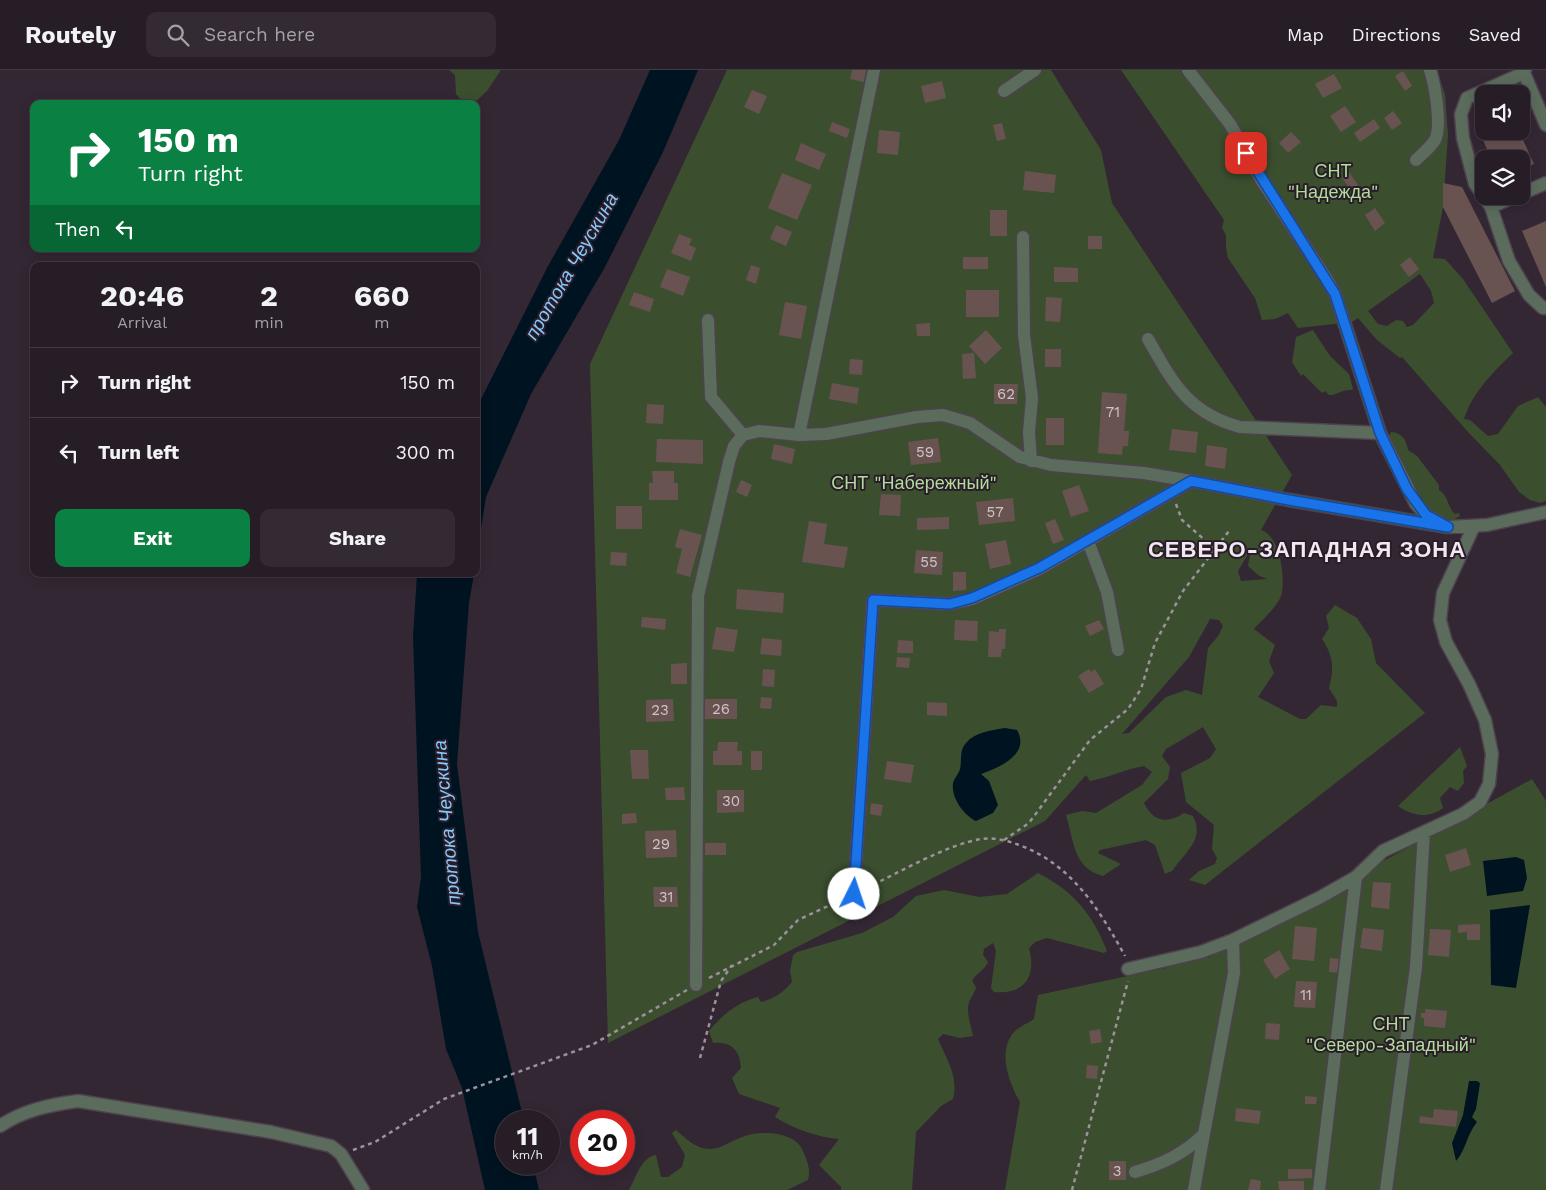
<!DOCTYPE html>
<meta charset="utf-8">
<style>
:root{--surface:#271d27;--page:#332a33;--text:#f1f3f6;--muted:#a4a2a7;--line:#433b44;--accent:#0b8043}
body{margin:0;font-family:"Work Sans",sans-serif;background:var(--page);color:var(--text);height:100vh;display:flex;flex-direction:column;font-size:19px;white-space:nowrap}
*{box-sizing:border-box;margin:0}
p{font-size:16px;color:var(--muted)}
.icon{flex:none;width:28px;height:28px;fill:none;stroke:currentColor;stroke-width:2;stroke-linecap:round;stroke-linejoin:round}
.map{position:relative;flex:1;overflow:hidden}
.panel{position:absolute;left:30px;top:192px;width:450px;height:315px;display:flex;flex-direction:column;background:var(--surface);border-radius:10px;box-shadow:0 2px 12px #0003,0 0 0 1px var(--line)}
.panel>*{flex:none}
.hud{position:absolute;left:30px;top:30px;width:450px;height:152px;border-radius:10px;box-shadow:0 2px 12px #0003,0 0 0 1px var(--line);background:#0b8043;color:#fff;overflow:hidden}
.tools{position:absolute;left:1475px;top:15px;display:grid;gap:10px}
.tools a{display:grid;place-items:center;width:55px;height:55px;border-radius:10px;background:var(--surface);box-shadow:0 2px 12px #0003,0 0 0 1px var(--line);font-size:25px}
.speed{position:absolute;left:495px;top:1040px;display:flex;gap:10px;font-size:25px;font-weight:700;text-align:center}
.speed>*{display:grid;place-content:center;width:65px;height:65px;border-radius:50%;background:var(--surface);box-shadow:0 2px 12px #0003,0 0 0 1px var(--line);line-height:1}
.speed small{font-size:12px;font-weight:400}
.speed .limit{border:8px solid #d22;background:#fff;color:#111}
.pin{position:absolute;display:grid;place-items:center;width:42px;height:42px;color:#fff;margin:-21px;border-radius:10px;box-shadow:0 2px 8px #0006}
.me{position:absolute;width:55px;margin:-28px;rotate:4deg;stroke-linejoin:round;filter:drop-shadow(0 0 4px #0008)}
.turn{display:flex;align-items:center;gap:18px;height:105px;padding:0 25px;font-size:22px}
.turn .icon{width:65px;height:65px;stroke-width:2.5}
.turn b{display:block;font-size:35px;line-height:42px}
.then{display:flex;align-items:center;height:48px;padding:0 25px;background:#0003;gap:10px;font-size:19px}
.eta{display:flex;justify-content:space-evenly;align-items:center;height:85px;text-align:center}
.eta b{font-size:30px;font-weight:700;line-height:35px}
.action{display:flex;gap:10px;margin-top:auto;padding:10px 25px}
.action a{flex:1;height:58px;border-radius:10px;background:var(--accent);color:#fff;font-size:20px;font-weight:700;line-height:58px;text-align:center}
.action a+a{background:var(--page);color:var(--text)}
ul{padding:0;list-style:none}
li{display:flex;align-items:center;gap:15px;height:70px;padding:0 25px;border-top:1px solid var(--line)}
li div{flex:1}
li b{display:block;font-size:19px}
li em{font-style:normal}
header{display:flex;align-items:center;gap:30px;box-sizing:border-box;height:70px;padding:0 25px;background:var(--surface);border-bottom:1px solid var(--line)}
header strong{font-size:24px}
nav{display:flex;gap:28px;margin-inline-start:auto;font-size:18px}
.search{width:350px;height:45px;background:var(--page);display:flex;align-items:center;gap:12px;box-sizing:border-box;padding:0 18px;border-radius:10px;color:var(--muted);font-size:19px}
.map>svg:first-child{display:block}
.green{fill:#3b4f2f;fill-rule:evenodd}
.water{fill:#001321}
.building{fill:#695351}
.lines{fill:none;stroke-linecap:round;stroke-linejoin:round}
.minor-casing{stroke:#4e424e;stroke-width:15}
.path{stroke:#9c919c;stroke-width:2.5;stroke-dasharray:4 4;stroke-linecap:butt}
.minor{stroke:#5b6c5d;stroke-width:12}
.route-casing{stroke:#114b97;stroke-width:12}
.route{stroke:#1a73e8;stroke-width:9}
.labels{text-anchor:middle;stroke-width:4;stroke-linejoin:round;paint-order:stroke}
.number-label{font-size:15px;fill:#cfc3c9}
.park-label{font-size:18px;fill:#b2dc9a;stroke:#2a1d2a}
.water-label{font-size:19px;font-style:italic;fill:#85c9fb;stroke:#2a1d2a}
.district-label{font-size:22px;font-weight:bold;letter-spacing:1px;fill:#f1e8f1;stroke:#2a1d2a}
</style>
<header>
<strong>Routely</strong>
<div class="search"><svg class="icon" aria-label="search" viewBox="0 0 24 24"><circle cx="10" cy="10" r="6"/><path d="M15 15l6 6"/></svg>Search here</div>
<nav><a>Map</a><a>Directions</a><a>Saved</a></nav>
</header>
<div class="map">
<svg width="1546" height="1120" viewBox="0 0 1546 1120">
<rect width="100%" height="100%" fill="#342734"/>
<path class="green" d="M449,0H501L487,21L473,34L464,33L456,24L455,5Z
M727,0H1051L1101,80L1112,133L1292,405L1261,460C1280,465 1286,509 1281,526C1277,537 1262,550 1254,559L1275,575L1269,591L1274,603L1258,627L1300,649H1306L1321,635L1337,637V631L1329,618C1334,598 1334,587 1322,569L1329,558L1326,546L1335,535L1357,548L1371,569L1376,593L1425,643L1205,815L1189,810L1199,801L1215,794L1217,788L1212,779L1214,755L1186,732L1181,703L1210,688L1216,679L1203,657L1166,679L1162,686L1170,697L1168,709L1144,733C1153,752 1168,754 1184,743L1193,746C1205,769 1186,781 1172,801L1165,804L1155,775L1146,770L1100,780L1098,783L1121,794L1103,806C1073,798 1074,771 1066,745L1082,741L1096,743L1142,715L1152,702L1144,696C1125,699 1109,708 1090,711L1086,705L1045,751L608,973L590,294ZM1251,479L1248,496L1258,505L1267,509L1241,511L1238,501ZM1210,549L1219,550L1223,556L1219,565L1208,578L1202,625L1186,620L1166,627L1129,663L1122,664L1189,587Z
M1121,0H1436L1445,24L1448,65L1443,137L1433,188L1445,189L1463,209L1513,283C1494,301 1472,323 1464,349L1470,350L1488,366L1498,364L1518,336L1538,327L1546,337V431L1540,433L1530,430L1519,422L1500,395L1468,362L1402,287L1400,288L1377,270L1358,248L1352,252L1298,258L1288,243L1275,249L1262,250L1255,228L1228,188L1226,178V165L1222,158L1224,150ZM1420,204L1431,221L1434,233L1413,255L1407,257L1403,251L1396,250L1387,256L1378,254L1368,241Z
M1313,260L1330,286L1349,304L1353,319L1351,320C1343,319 1337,325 1329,325L1325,321L1322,323L1303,304L1301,306L1292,292L1296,267Z
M1391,362C1402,363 1406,369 1408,380L1417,386L1439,415V420C1449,426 1447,437 1455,444L1459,443L1460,446L1453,450H1441L1433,444L1424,434L1422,428L1413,420L1387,371Z
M1460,677L1467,696L1463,701L1464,713L1458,721L1450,717L1440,728L1443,738C1429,749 1412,746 1398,736Z
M1532,709L1546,731V1120H1005L1020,1032C1009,1013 997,981 1014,962C1019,957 1028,953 1034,949L1038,925L1166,898L1206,882L1208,888Z
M1038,803C1074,822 1092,843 1107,881L1104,883L1047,868L1035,872L1029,878C1037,907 1024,925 994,922L991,918L996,881L993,873L984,879L983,885L988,892C984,901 976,903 972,911L976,917C975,923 971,927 969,932C966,943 971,956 973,966L960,968L943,964L938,969C946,988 959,1007 953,1029L941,1036L916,1062L912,1120H841V1117L819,1095L839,1069C817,1067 794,1059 775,1047L780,1038L739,1024L732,1008L741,998C740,980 731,971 713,973L709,961C722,945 738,932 758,927L761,932C774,929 784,922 792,912L790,901L793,885L797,882L862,863L893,847L916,826L944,820L979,827L1007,824Z
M676,1060C685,1068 696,1079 709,1079C720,1080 734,1069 745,1066C762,1060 796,1062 803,1081C807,1091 811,1099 808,1110L787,1120H629C636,1108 641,1087 656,1085L661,1107H668L682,1097L685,1085L672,1063Z"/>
<path class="water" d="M650,0H698L663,82L605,197L531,324L486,427L476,490V339L548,196L619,70Z
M417,504H474L469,533L457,694L478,862L524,1051H506V1094H533L539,1120H485L462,1018L446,979L432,896L417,837L421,807L413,567Z
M1005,658L1017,660C1031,685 998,698 981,704L989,711L998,735L993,743L976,751C964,745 951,728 953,713C954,708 959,704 960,699C962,691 959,680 966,673C975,662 992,660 1005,658Z
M1516,787L1524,790L1527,808L1523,821L1487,826L1483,791Z
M1530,835L1516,918L1491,915L1490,840Z
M1469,1011H1477L1480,1013L1476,1039L1472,1047L1477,1052C1466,1066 1466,1080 1456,1091L1452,1073L1463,1045Z"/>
<path class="building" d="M852,0H866L864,12L850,9Z
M1403,1L1412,16L1405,21L1395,6Z
M1334,4L1342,18L1323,28L1315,14Z
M942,11L946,28L925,33L921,16Z
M752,20L767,26L759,44L744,37Z
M1345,36L1356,52L1341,62L1330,46Z
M1393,41L1402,53L1392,60L1384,48Z
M1484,44V61H1519L1534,94L1521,100V89H1491L1474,48Z
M1374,49L1380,58L1360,72L1354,63Z
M832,52L850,59L847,68L829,61Z
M1002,53L1006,69L997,71L993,55Z
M879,60L900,62L898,85L877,83Z
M1291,62L1301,72L1288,83L1279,73Z
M801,73L826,84L819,100L795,90Z
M1025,101L1056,105L1054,123L1023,120Z
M1349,102L1358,115L1351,120L1342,108Z
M782,103L812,115L797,150L768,138Z
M1443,113L1462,117L1515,221L1492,233L1443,137Z
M1375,138L1385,153L1375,161L1365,145Z
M990,140H1007V166H990Z
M1546,151V217L1522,161Z
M776,155L792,162L786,176L770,169Z
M679,164L692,169L689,175L696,178L691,191L671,183Z
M1088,166H1102V179H1088Z
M963,187H988V199H963Z
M1410,187L1419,199L1409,207L1400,195Z
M751,195L760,198L756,214L746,210Z
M1054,197L1078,198V212H1054Z
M667,199L690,207L683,226L660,217Z
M966,220H999V247H966Z
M634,222L654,229L650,242L629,235Z
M1046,227L1062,228L1060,252L1045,251Z
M785,232L807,236L801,269L779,265Z
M930,253V266H917L916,254Z
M986,260L1002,278L985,294L969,276Z
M1045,279H1061V297H1045Z
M974,283L976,308L963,309L962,284Z
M850,289L863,290L862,305L849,304Z
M832,313L859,318L857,334L829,329Z
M994,314H1018L1017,334H994Z
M1102,322L1127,324L1124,361H1129L1128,376H1123L1122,385L1098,383Z
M647,334L664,335L663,354L646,353Z
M1046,348H1064V375H1046Z
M1172,359L1198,362L1196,383L1169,380Z
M938,368L941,392L911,395L908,372Z
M657,369L703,370V394L656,392Z
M774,374L795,379L792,394L771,389Z
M1207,375L1227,378L1225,399L1205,396Z
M652,401H674V413H678V430H649V413H653Z
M741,410L752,415L747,427L736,422Z
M1079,415L1089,441L1071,447L1062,421Z
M881,424L901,425L900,446L879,445Z
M1013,428L1015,451L979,455L976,432Z
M616,436H642V459H616Z
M949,447V459L917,460V448Z
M1055,449L1064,470L1053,474L1045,453Z
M809,451L827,454L824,474L848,477L844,498L802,492Z
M680,459L702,465L690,507L676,503L682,479L675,477Z
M1006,470L1011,494L990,499L985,474Z
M916,480L943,482L942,505L914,503Z
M611,482L627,483L626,496L610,495Z
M953,502H966V520L953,521Z
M737,519L784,523L783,543L736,539Z
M642,547L666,549L665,560L641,557Z
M955,550L978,551L977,571L954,570Z
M1099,550L1104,559L1090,566L1085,556Z
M716,557L738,560L734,582L712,579Z
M999,559H1006L1005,579H1002L1001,587H988L989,561L999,562Z
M762,568L782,570L781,586L760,584Z
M898,570L913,571V583H897Z
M897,587L910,588L909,598L896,597Z
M687,593V614H671V594Z
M763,599L775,600L774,617L762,616Z
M1089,599L1091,602L1095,599L1104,614L1089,623L1078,606Z
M761,627L772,628L771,639L760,638Z
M673,629L674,651L646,652V630Z
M704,629H737V649H704Z
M927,632L947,633V646L927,645Z
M718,672H738L737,681H742V695H713V681H717Z
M630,680H648L649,709H632Z
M751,681H762V700H751Z
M887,691L914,695L911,713L884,709Z
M684,717L685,730H666L665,718Z
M717,720H744V742L717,743Z
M871,733L883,735L881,746L870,744Z
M636,743L637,753L622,754V744Z
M676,760L677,787L646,788L645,761Z
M705,773H726V785H705Z
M1466,778L1471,795L1450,802L1445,785Z
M1373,812L1391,813L1389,839L1371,837Z
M653,817H677L678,837H654Z
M1480,854V870H1467V862L1458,863V855Z
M1295,856L1317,858L1314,891L1292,889Z
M1363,858L1384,860L1382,881L1360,878Z
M1430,859L1451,860L1449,887L1428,885Z
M1279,880L1290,899L1275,909L1263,890Z
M1330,888L1341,889L1340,903L1329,902Z
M1296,911L1317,912L1315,938L1294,937Z
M1425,939L1447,941L1445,958L1424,956V948H1421V943H1425Z
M1266,953L1280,954L1279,970L1265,969Z
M1100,959L1102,972L1091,974L1089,961Z
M1087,995L1098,996L1097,1009L1086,1008Z
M1305,1026L1317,1027L1316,1034H1305Z
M1236,1038L1261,1041L1259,1054L1235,1051Z
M1434,1039L1458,1041L1456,1057L1419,1053L1420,1046L1433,1048Z
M1109,1091H1126V1110H1109Z
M1288,1099H1312V1108L1288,1109Z
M1251,1109L1261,1111L1260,1120H1248Z
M1278,1111H1304V1120H1279Z"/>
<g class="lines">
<g class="minor-casing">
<path id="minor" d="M1188,0L1230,54L1262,111L1326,208L1335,224L1380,363L1416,434L1426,445L1439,452
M1525,0L1524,3L1467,28L1461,44L1463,68L1475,114L1491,137L1509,191L1529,225L1543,238H1546
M1524,3L1546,55
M1004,21L1035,0
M1416,90C1422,84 1431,77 1435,70C1442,56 1435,15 1430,0
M1521,124L1546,113
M1491,137L1516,126
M1023,167L1024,265L1032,328L1029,362L1031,391
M708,250L711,327L743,365
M1148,269C1173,313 1188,343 1240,357L1380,363
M799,365L874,0
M1088,471L1107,522L1118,580
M854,824L873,530L950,534L972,529L1039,499L1191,411
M1128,899L1201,882L1233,870L1319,828L1356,807L1383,781L1463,744L1480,732L1489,714L1492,684L1485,650L1469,614L1446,572L1440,550L1443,523L1474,456
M696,915L698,526L729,392L734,376L743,365L759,361L799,365L826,364L917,347L943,345L970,353L1020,387L1051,395L1144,403L1191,411L1289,430L1448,457L1487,455L1546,442
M0,1056C24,1040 49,1035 78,1031L271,1062L331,1076L341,1084L363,1120
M1135,1102C1162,1094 1184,1084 1204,1064L1234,903L1233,870
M1194,1120L1204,1064
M1319,1120L1356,807
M1386,1120L1416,897L1424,762"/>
</g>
<path class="path" d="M1176,434L1182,450L1215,479
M1004,770L1029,753L1090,670L1128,639L1141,619L1155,573L1183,521L1229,461
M866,818C899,803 947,774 982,769C995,767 1008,771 1019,775C1072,794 1100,841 1125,886
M709,908L774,875L798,850L843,829
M700,988L721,911L732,895
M353,1080L375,1072L444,1029L592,975L687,920
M1072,1120L1128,911"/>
<use href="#minor" class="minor"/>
</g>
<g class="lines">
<g class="route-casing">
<path id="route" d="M854,824L873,530L950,534L972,528L1039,498L1191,411L1289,430L1448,457L1426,445L1407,419L1380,363L1335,224L1246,83"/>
</g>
<use href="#route" class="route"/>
</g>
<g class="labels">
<g class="number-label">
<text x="1006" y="329">62</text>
<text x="1113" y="347">71</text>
<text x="925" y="387">59</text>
<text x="995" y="447">57</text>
<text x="929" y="497">55</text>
<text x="721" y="644">26</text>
<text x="660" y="645">23</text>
<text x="731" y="736">30</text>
<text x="661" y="779">29</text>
<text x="666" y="832">31</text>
<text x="1306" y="930">11</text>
<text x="1117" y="1106">3</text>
</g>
<g class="park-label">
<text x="1333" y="107">СНТ<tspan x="1333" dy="21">"Надежда"</tspan></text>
<text x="914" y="419">СНТ "Набережный"</text>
<text x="1391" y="960">СНТ<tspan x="1391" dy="21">"Северо-Западный"</tspan></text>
</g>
<g class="water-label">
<text transform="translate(571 196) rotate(-60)" y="7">протока Чеускина</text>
<text transform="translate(446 753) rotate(-95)" y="7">протока Чеускина</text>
</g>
<g class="district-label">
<text x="1307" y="487">СЕВЕРО-ЗАПАДНАЯ ЗОНА</text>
</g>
</g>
</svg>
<div class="tools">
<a><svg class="icon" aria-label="sound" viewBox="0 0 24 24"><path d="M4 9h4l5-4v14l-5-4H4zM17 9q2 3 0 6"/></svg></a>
<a><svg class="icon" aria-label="layers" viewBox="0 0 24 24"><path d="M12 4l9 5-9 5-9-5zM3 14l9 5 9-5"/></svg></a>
</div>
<div class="speed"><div>11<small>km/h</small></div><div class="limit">20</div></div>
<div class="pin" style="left:1246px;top:83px;background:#d93025"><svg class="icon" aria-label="arrive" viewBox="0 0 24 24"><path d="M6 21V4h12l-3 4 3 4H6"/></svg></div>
<svg class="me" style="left:854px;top:824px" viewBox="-20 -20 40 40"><circle r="19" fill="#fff"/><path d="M0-13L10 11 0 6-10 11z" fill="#1a73e8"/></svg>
<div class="hud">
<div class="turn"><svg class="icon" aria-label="right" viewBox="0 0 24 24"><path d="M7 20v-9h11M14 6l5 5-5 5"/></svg><div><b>150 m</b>Turn right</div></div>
<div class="then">Then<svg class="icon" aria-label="left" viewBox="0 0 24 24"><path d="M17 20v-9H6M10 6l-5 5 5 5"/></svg></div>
</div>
<section class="panel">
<div class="eta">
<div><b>20:46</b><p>Arrival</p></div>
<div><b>2</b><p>min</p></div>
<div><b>660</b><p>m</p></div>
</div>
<ul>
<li><svg class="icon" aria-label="right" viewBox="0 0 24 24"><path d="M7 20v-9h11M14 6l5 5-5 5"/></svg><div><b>Turn right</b></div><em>150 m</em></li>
<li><svg class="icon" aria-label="left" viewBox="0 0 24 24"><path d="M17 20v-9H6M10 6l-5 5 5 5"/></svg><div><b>Turn left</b></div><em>300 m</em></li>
</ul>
<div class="action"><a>Exit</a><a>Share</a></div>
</section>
</div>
